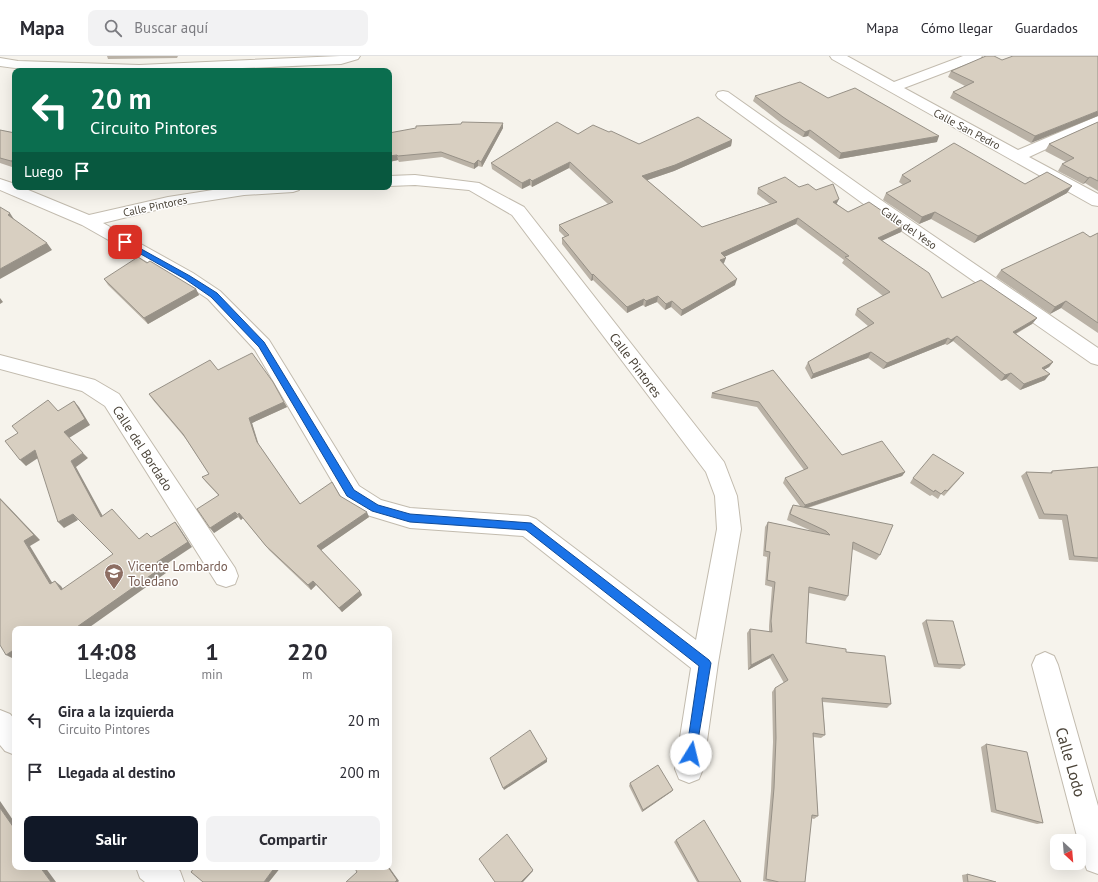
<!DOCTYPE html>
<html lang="es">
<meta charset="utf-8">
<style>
:root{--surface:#fff;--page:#f2f2f3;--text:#2b2b33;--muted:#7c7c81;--line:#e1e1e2;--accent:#111827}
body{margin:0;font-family:"PT Sans",sans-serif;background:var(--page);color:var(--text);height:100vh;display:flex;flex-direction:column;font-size:15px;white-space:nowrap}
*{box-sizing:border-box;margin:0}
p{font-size:13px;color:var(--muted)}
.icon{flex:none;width:22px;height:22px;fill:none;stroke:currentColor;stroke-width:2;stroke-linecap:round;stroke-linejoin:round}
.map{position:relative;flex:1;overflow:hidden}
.drawer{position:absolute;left:12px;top:570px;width:380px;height:244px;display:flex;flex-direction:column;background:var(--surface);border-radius:8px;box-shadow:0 4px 16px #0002}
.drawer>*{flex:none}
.guide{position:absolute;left:12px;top:12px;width:380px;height:122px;border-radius:8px;box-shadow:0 4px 16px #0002;background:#0b6e4f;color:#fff;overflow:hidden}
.needle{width:26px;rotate:154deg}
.buttons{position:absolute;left:1050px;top:778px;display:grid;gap:8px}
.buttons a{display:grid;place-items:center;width:36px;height:36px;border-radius:8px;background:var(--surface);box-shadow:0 4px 16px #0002;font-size:20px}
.pin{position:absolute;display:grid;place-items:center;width:34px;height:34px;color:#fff;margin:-17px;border-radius:8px;box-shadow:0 2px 6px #0006}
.me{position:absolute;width:44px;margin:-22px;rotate:9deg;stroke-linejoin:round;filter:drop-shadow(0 0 3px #0008)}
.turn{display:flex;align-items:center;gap:14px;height:84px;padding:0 12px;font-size:18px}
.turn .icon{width:52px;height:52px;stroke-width:2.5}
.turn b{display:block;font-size:28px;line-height:34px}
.then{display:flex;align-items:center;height:38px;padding:0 12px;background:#0003;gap:8px;font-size:15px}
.eta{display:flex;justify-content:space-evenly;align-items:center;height:68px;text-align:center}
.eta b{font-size:24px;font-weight:700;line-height:28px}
.cta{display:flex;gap:8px;margin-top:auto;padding:8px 12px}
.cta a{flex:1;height:46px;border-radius:8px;background:var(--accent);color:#fff;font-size:16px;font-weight:700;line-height:46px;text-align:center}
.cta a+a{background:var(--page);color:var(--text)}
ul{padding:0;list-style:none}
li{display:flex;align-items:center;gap:12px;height:52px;padding:0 12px}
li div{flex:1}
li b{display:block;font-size:15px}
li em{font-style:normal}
header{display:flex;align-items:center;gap:24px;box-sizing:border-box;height:56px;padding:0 20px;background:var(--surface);border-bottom:1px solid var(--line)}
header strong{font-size:19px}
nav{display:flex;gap:22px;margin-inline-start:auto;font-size:14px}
.search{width:280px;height:36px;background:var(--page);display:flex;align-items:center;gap:10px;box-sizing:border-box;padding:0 14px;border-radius:8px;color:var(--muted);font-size:15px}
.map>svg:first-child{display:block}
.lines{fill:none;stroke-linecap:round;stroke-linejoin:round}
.minor-casing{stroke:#c2bbae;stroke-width:2}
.minor{fill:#fff;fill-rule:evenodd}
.wall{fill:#bab2a6}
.shaded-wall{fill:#979187}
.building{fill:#d8cfc1;stroke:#979187}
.route{fill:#1a73e8;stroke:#114b97}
.labels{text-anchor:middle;stroke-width:3;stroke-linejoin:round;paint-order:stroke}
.far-street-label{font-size:11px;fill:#4b4439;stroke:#fff}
.street-label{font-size:13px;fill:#4b4439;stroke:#fff}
.education-label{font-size:13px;fill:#785e54;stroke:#fff;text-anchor:start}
.near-street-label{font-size:16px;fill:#4b4439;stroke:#fff}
</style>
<header>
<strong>Mapa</strong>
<div class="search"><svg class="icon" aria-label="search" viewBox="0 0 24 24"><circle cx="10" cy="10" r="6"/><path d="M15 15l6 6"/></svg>Buscar aquí</div>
<nav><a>Mapa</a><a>Cómo llegar</a><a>Guardados</a></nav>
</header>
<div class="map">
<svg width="1098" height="826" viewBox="0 0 1098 826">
<rect width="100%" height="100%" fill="#f6f3ec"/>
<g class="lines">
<g class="minor-casing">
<path id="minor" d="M340,0H360L358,3L341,8C266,11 191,15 116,15C77,15 38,16 0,10V2L18,5L139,9Z
M830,0H847L894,26L963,0H982L980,3L904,32L1018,94L1098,60V69L1029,101L1098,138V150L1092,149L832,3Z
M723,35L728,36L881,144L1098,292V309L1091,307L869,152L718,42L716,39L718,36Z
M415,119L479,127L524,151L724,406L737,440L741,473L718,607L703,713L699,723L689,727L679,723L675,713L691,612L523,480L410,472L367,459L343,444L255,294L208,243L181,225L82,169L0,134V123L15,128V131H21L89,159L168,141L232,131H301L299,134L293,136L244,139L168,151L103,167L193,217L220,235L269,284L359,430L381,444L410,452L528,460L536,463L696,584L717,473L715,440L706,416L512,159L469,134L415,129L389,130V120Z
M0,299L95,324L119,338L235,512L238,520L235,528L226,531L217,528L105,350L82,335L0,313Z
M1045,596L1054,600L1058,609L1098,750V818L1087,814L1083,803L1032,609L1036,600Z
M0,654L10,658L15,664V699L5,695L0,689Z
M136,811H175L180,815L184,826H145L140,822Z"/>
</g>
<use href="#minor" class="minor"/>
</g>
<path class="wall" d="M107,0H178L177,2L108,3Z
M1098,0L1031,87L950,42L953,36L965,30L948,21L951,15L1002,4Z
M755,40L828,42L937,86L839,103L808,80L803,81L781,67L753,45Z
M1098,66V135L1085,127L1083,128L1058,115L1062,108L1066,106L1045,95L1049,88Z
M503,72L482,111L478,110L474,113L442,101L399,106L398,104L389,106V77Z
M0,74L15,77V112L0,107Z
M609,76L639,88L732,84L731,90L674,115L647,124L702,171L770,148L757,138L758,132L799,131L837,148L848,156L901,176L882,184L942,242L1037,262L1032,268L1016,278L1053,306L1049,311L1044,314L1045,324L1020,334L1006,323L1001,325L953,285L947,289L945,288L883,313L868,302L811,323L805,312L808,306L868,270L855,259L857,253L883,240L842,207L844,204L796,168L725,200L724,207L723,208L735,229L681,260L671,251L665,254L657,246L645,251L643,249L627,257L593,224L591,225L562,188V182L565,181L559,175V169L608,148L569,112L532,131L530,129L522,133L492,113L491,107L578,78Z
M902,119L1025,128L1067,137L974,187L931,163L919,168L883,144L886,137L903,129L899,126Z
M1098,177V277L1061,252L1050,258L996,221L1001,214L1090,181Z
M104,223L196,233L199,239L148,268L108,229Z
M218,314L284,346L287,351L252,367L259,389L300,448L340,440L369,461L321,494L360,535L362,539L342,556L316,529L311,534L269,494L243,462L241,464L238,461L214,477L218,439L206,426L202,421L209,418L186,383L153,344L149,338Z
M773,314L842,399L905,416L902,420L808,452L880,499L876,504L852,493L848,540L845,545L809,537L806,587L846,596L891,648L887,652L823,646L825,679L821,682L813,681L818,760L814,763L811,762L805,826H769L763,825L771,735L773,686L772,636L775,632L784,627L770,602L748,614L747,577L750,573L769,576V570L772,531L765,529L767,501L763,500L765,471L768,466L814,476L787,464L790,454L793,449L800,450L783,427L785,422L804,414L757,351L711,342L712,337Z
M1098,411V506L1069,504L1062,464L1039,463L1021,420L1026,416L1050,417L1052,415Z
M913,422H960L944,440L941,438L938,443L932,439L930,440L910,427Z
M926,564L965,609L960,613L934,611L922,567Z
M986,688L1043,767L1037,768L991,756L981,691Z
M630,727L673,734L671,736L642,756L629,730Z
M676,784L741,826H697L674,786Z
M967,818L996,826H963L962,819Z"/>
<path class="shaded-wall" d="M1098,55V60L1031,87L1035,80Z
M503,67V72L482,111L481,106Z
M810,74L808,80L803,81L805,76Z
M939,80L937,86L839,103L841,97Z
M732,84L731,90L674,115L642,126V120Z
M397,99L398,104L389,106V100Z
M15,103V112L11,105Z
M478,104V110L474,113V108Z
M570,106L569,112L532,131V125Z
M1090,121L1085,127L1083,128L1088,122Z
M530,123V129L522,133V127Z
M1072,130L1067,137L974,187L978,180Z
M839,143L836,149L833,146Z
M935,156L931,163L919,168L922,161Z
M10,157L15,165L8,159Z
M798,162L796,168L720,203L721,197Z
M904,170L901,176L875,188L878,182Z
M47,187L52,194L0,223V213Z
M726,202L724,207L718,210L720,204Z
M593,218V224L591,225L592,219Z
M737,223L735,229L681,260L682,254Z
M196,233L199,239L148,268L144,262Z
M658,240L657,246L645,251L646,245Z
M0,242L3,246L0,248Z
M644,243L643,249L627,257V251Z
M672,245L671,251L665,254L666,248Z
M1066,245L1061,252L1050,258L1055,251Z
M1037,262L1032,268L1009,281L1013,276Z
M957,280L953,285L947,289L951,284Z
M948,282L945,288L883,313L887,307Z
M871,296L868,302L811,323L813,318Z
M1053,306L1049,311L1038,317L1042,312Z
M1011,317L1006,323L1001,325L1005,319Z
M1050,318L1045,324L1020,334L1024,328Z
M74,345L79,351L90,369L69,382L64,376Z
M284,346L287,351L252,367L259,391L257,386L249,362Z
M35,394L41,400L26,410L20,404Z
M83,397L88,402L76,411L106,466L101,461L71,405Z
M905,416L902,420L803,453L805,449Z
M0,442L40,484L30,490L56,533L50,528L24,485L0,443Z
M235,456L238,461L214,477L210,472Z
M367,456L369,461L320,495L317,490Z
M239,457L243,462L241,464L238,459Z
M73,458L78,464L64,472L58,466Z
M175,466L179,471L192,491L162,511L166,517L87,573H74L157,506Z
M55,525L61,530L67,539L61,534Z
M313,525L316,529L311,534L308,529Z
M360,535L362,539L342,556L339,552Z
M15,593V602L14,603L6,599Z
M773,598L770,602L748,614L751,609Z
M547,703V706L504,734L503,732Z
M673,734L671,736L642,756L643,754Z
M0,745L15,767V773L14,772L0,752Z
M40,811H45L56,826H51Z
M275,811H281L269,826H264Z
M388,811H389L399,825L398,826H395Z
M533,814V815L523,826H521Z"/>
<path class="building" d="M986,0H994L1002,4L1013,0H1098V55L1035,80L953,36L974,26L951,15Z
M800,26L828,42L855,32L939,80L841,97L810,74L805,76L783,61L755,40Z
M698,61L732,84L675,109L642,120L702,171L777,146L758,132L785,121L799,131L808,128L816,134L833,128L839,143L833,146L848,156L869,146L904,170L878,182L929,217L942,242L981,224L1037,262L1013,276L1053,306L1042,312L1050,318L1024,328L1011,317L1005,319L957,280L951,284L948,282L887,307L871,296L813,318L808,306L874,267L857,253L890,236L845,201L849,200L798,162L721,197L726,202L720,204L737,223L682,254L672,245L666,248L658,240L646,245L644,243L627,251L593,218L592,219L562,182L569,179L559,169L613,146L570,106L532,125L530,123L522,127L491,107L557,66L578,78L593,69L609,76L611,75L639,88Z
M462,66L503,67L481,106L478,104L474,108L441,96L398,100L397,99L389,100V77L416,72V70L461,68Z
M1098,66V125L1090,121L1088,122L1062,108L1074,102L1049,88Z
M0,74L15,77V103L11,105L0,102Z
M954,87L1025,128L1047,116L1072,130L978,180L935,156L922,161L886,137L911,125L902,119Z
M0,151L10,157L8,159L47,187L0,213Z
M1083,176L1090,181L1098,177V267L1066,245L1055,251L1001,214Z
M138,201L147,207L150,205L196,233L144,262L104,223Z
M252,297L273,326L284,346L249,362L257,386L300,448L332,426L340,440L367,456L317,490L360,535L339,552L313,525L308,529L266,490L239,457L238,459L235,456L210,472L197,453L219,439L202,421L209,418L183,378L149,338L210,304L218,314Z
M773,314L842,399L882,385L905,416L805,449L785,422L808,412L759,346L712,337Z
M48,344L58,355L74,345L85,363L64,376L83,397L71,405L101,461L112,453L139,483L147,477L151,481L175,466L188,486L157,506L161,512L74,573H15V593L6,599L0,589V443L34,479L24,485L50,528L55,525L61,534L113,498L73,458L58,466L35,394L20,404L5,385L18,377L12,370Z
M933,398L964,417L947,435L945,434L941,438L935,434L934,436L913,422Z
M1098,411V502L1074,500L1067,459L1044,458L1026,416L1052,417V415Z
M793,449L893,469L880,499L853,486L848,540L809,531L806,587L846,593V596L885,600L891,648L822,642L825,679L813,677L818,760L812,759L805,826H779L766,823L774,732L776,682L775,632L788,624L773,598L751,609L750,573L772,576L771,565L775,526L767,524L770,496L765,495L768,466L830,479L826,475L790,458Z
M926,564L953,565L965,609L938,608Z
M530,674L547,703L503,732L490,702Z
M986,688L1027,696L1043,767L996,754Z
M658,709L673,734L643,754L630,727Z
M0,752L14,772H15V811H40L51,826H0Z
M704,764L741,826H699L676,784Z
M507,778L533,814L521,826H495L479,803Z
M195,811H275L264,826H203L191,816Z
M354,811H388L397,824L395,826H346L357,816Z
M967,818L996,826H968Z"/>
<path class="route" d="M125,184L190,220L217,237L264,286L354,434L378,449L410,458L531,467L709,604L711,607L695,702L691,704L687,702L686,698L699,610L526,474L410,466L372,455L347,440L259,291L211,241L185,223L123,188L122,186Z"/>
<defs>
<g id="school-pin" transform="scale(1)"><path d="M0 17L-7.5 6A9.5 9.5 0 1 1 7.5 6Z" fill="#8d6e63" stroke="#fff"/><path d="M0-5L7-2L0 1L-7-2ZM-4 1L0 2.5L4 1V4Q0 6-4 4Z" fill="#fff"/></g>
</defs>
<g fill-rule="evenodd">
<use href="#school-pin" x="114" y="517"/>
</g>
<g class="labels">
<g class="far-street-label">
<text transform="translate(967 73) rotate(28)" y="4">Calle San Pedro</text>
<text transform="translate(155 150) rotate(-12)" y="4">Calle Pintores</text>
<text transform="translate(909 172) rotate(35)" y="4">Calle del Yeso</text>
</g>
<g class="street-label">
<text transform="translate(636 309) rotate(53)" y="5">Calle Pintores</text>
<text transform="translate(143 392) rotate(57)" y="5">Calle del Bordado</text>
</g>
<g class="education-label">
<text x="128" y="515">Vicente Lombardo<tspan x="128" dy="15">Toledano</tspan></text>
</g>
<g class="near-street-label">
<text transform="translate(1071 706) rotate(74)" y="6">Calle Lodo</text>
</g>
</g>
</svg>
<div class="buttons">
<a><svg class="needle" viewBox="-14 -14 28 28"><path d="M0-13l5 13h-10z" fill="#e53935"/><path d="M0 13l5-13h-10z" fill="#7c7c81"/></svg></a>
</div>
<div class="pin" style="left:125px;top:186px;background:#d93025"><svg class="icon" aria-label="arrive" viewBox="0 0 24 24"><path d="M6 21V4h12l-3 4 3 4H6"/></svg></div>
<svg class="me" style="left:691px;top:698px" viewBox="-20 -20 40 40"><circle r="19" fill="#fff"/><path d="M0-13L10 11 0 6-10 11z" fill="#1a73e8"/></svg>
<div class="guide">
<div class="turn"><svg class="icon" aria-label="left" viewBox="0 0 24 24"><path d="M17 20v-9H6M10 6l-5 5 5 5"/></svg><div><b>20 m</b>Circuito Pintores</div></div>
<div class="then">Luego<svg class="icon" aria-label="arrive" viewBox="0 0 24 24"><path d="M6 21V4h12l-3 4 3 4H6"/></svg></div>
</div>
<section class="drawer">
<div class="eta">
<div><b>14:08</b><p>Llegada</p></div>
<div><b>1</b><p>min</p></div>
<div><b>220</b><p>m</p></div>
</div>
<ul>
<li><svg class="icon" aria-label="left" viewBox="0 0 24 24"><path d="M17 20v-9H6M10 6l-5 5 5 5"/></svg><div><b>Gira a la izquierda</b><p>Circuito Pintores</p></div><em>20 m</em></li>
<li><svg class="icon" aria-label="arrive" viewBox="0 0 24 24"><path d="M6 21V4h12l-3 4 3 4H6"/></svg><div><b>Llegada al destino</b></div><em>200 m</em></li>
</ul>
<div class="cta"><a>Salir</a><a>Compartir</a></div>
</section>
</div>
